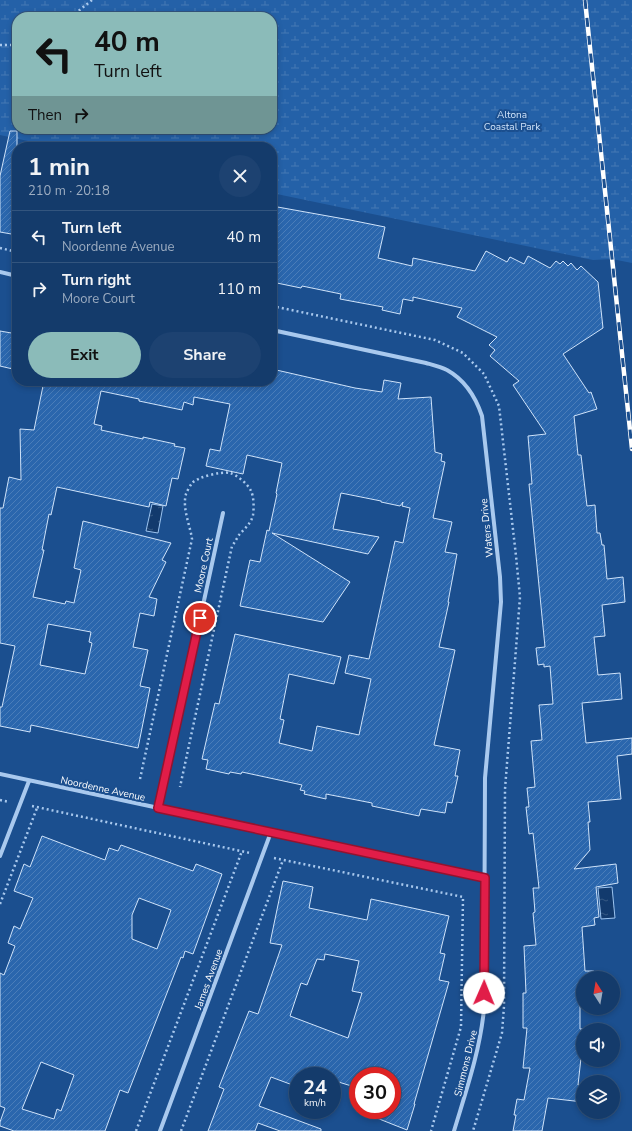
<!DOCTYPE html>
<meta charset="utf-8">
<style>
:root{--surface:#143b6b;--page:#1d4271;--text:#f1f3f6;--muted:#9dadc1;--line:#33557e;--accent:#8bbbb9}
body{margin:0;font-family:"Nunito Sans",sans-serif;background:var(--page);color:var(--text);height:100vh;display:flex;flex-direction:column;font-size:15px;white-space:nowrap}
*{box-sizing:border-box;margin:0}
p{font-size:13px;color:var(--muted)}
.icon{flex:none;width:22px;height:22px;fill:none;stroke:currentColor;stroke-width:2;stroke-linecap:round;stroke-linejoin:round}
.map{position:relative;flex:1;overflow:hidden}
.drawer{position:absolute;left:12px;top:142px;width:265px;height:244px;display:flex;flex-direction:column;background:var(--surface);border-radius:16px;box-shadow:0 2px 6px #0003,0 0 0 1px var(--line)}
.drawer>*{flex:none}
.banner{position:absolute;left:12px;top:12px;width:265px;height:122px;border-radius:16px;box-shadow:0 2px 6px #0003,0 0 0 1px var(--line);background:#8bbbb9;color:#111;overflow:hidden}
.needle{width:26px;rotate:349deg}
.tools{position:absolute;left:576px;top:971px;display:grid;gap:8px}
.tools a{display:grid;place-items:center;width:44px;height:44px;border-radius:50%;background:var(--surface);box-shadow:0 2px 6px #0003,0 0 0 1px var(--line);font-size:20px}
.speed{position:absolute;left:289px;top:1067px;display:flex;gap:8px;font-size:20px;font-weight:700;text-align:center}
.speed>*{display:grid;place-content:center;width:52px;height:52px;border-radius:50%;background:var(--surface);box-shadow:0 2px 6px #0003,0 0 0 1px var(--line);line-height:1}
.speed small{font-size:10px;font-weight:400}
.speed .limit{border:6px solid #d22;background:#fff;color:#111}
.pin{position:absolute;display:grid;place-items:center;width:34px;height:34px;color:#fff;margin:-17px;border:2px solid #fff;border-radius:50%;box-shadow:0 1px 4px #0007}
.me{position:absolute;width:44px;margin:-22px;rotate:1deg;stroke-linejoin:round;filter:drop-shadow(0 0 3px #0008)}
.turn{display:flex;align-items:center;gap:14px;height:84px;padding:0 16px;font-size:18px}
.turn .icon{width:52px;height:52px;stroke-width:2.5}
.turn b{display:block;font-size:28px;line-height:34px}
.then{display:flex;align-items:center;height:38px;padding:0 16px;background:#0003;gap:8px;font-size:15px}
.round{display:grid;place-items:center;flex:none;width:42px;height:42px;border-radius:21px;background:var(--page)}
.head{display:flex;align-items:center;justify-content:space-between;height:68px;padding:0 16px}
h1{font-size:24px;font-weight:700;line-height:30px}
.cta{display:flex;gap:8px;margin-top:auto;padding:8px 16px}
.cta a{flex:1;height:46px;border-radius:24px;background:var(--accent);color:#111;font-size:16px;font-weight:700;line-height:46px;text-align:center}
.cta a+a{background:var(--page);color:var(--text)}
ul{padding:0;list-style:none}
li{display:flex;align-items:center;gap:12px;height:52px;padding:0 16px;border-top:1px solid var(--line)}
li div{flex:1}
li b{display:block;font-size:15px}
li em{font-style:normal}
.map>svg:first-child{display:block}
.wetland{fill:url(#wetland-marsh);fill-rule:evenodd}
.water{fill:url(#water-ripples);stroke:#9cc4f0}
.building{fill:url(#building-hatch);stroke:#cfe3fa;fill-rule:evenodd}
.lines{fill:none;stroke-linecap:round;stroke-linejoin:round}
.path{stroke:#a9c9ee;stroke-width:2.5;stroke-dasharray:2 3;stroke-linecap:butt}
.street{stroke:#a9c9ee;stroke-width:4}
.rail-casing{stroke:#fff;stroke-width:4.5}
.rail{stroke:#1b4f8f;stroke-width:3;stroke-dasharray:9;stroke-linecap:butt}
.route-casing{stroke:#92132f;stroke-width:10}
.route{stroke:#e11d48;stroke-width:7}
.labels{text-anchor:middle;stroke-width:4;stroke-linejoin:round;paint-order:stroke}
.park-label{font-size:10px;fill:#cfe3fa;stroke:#1b4f8f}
.street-label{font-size:10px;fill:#fff;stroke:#1b4f8f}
</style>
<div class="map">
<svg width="632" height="1131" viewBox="0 0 632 1131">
<defs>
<pattern id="wetland-marsh" width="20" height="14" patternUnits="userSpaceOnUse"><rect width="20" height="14" fill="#2461a8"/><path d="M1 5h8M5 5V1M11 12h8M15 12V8" fill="none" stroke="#4579b5"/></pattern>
<pattern id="water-ripples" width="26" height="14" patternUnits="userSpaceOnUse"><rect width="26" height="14" fill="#123a6d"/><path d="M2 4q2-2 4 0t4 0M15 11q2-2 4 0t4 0" fill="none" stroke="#365883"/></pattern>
<pattern id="building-hatch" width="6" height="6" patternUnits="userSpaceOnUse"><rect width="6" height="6" fill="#2a66ad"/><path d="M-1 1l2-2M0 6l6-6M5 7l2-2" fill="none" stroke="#4a7db9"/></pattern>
</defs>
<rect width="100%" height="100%" fill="#1b4f8f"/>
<path class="wetland" d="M0,0H632V263L612,259L593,260L272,193V147H56L0,135ZM17,17H272V129H17Z"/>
<path class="water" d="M152,504L163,506L158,533L146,531Z
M612,887L615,918L601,919L598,888Z"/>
<path class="building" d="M10,131H17V235L0,232V176Z
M272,206L350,220L385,227L378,258L412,266L413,258L475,271L486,251L507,262L510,257L524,264L528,256L550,268L556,261L560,264L563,261L568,266L571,263L577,270L581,266L598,282L603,328L563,354L589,393L591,392L597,409L574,416L578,455H581L587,506L595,505L597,533H600L602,545H604L607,579L623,577L625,602L602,605L605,636L594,637L598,675L620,673L622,699L582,703L586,743L632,738V754L617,756L621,799L588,802L590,822H588L590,850L574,869L616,864L618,883L596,887L599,917L594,918L595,925L582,927L585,971H594L595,978H583V991L580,992V1029H584L583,1030V1040L578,1085H583V1102L548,1098L542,1131H513L516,1115H514L517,1099L524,1100L530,1068H523L527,1028H523V993H526L524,946L536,945L533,913L535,912L533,888H539L533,833L529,834L526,807H529L527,788L535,787L531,741L542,740L539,705L553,704L550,666L544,667V664L538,665L536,648L545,647L529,484H532L528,436L546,434L513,385L519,381L490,356L495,350L489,345L497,337L457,317L462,308L413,297V301L403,299L400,314L382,310L383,307L340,299L341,294L302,286L301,288L272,282Z
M0,331L17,334V370L0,366Z
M272,369L355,388L382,392L384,380L401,383L398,399L431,397L435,452L442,454L441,461L445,462L433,518L452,522L445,552L457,554L448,602H449L439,647L455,650L434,745L460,750L455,776H458L452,803L447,802L445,813L421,809L419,816L372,806V803L326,794V799L304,794L305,791L300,790L302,785L242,772L241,774L230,772L229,774L206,769L208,760L202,759L215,703L219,704L235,634L341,657L334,684L289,674L280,719L284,720L279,743L312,751L317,726L359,735L371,679L345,673L349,655L369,659L395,541L403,543L410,508L402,506L403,502L400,506L381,502V501L341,493L333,529L379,537L368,554L272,533L350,582L323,622L240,606L250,560L260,562L267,530L269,531L277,494L276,493L282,463L247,455L243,474L206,466L210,449L220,451L230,404L194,397L193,405L184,402L182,410L139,401V399L101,391L94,424L102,426L101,430L143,439V437L175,444L174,446L185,448L178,479L172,478L166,506L150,502L149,507L57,487L51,515L49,514L42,550H44L33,597L65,604L66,601L74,603L81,570L74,568L83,521L171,543L162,560L166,562L149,597L157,599L154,616L140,613L133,647L148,650L140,686L150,688L138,748L31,725L30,732L0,726V707H2L15,646L0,643V508H3L9,477L21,480L20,429L34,430L44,381H272ZM48,624L91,632L89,642L92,643L85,674L40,665Z
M42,836L105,860L109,848L118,851L121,845L193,871L196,864L222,874L193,954L185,951L183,958L181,957L128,1093L120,1090L105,1131H14L0,1126V1122L5,1108L0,1106V973L4,975L15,946L8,943L14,926L20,929L33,898L14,891L24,864L30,867ZM139,898L171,910L157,949L132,939V915ZM41,1062L74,1075L61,1111L57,1109L54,1119L22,1109Z
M283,881L313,887L309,908L367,920L371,899L449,916L440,953L445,954L439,980L449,982L414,1104H415L407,1130L359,1111V1110H392V1076H358V1088L332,1080V1076H298V1087L271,1077L259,1106L321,1129V1131H280L258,1123L255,1131H208L224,1089L219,1087L249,1011L258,1014L282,945L270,943ZM325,954L359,961L352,991L362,993L348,1038L290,1016L301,983L307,985L317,959L324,960Z"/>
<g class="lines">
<path class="path" d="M71,17L92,0
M0,45H17
M0,248L17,252
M272,306L435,340L463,353L484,374L499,406L516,556L520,597L505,789L504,1006L502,1033L473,1131
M140,779L192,539C190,525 182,508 186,494C187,491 190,486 192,483C198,477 221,471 230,473C237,475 248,484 251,491C254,497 254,508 253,515C251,524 244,529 239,535C237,538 235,542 232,546L180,787
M0,800L9,802
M32,806L250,853
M274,858L463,897L461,1027L431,1131
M0,904L37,808
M136,1131L242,851
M181,1131L283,860"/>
<path class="street" d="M0,272L17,276
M272,330L426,363C433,365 441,367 447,370C465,380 476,398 482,416L500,577L501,602L485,778L484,1009C480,1051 466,1091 454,1131
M0,774L485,878
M159,808L223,513
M0,856L29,781
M160,1131L271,832"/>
<g class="rail-casing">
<path id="rail" d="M585,0L632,449"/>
</g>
<use href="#rail" class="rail"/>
</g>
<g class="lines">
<g class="route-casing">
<path id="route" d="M200,618L158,808L485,878L484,993"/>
</g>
<use href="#route" class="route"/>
</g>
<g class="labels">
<g class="park-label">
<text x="512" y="118">Altona<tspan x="512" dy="12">Coastal Park</tspan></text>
</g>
<g class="street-label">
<text transform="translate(486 528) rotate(-96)" y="4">Waters Drive</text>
<text transform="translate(203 565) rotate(-78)" y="4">Moore Court</text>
<text transform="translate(103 788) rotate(12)" y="4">Noordenne Avenue</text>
<text transform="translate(208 979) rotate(-70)" y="4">James Avenue</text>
<text transform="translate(465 1063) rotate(-76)" y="4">Simmons Drive</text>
</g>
</g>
</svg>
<div class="tools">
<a><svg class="needle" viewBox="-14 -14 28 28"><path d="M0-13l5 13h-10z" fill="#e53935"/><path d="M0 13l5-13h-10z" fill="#9dadc1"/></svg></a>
<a><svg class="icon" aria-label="sound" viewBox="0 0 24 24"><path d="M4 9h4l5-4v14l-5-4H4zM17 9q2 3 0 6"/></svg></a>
<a><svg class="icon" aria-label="layers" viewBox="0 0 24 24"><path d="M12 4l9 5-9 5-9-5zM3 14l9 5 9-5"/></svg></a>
</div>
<div class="speed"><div>24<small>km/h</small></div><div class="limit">30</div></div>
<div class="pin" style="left:200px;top:618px;background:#d93025"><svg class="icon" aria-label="arrive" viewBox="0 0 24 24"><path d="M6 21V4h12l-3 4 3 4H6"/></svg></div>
<svg class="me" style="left:484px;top:993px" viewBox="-20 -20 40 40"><circle r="19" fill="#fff"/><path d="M0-13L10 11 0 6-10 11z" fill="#e11d48"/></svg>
<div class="banner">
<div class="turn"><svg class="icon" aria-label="left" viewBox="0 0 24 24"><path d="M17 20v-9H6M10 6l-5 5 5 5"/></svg><div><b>40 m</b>Turn left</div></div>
<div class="then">Then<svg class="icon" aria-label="right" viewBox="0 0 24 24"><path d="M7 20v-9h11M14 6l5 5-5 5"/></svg></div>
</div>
<section class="drawer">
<div class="head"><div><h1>1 min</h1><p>210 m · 20:18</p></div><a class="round"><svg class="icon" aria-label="close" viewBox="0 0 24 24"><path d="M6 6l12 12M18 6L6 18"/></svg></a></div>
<ul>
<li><svg class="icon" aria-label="left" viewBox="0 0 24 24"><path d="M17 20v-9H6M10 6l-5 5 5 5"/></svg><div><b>Turn left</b><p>Noordenne Avenue</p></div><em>40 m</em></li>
<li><svg class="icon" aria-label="right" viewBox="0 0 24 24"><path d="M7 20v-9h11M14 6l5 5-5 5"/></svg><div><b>Turn right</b><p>Moore Court</p></div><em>110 m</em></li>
</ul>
<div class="cta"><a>Exit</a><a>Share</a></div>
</section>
</div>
